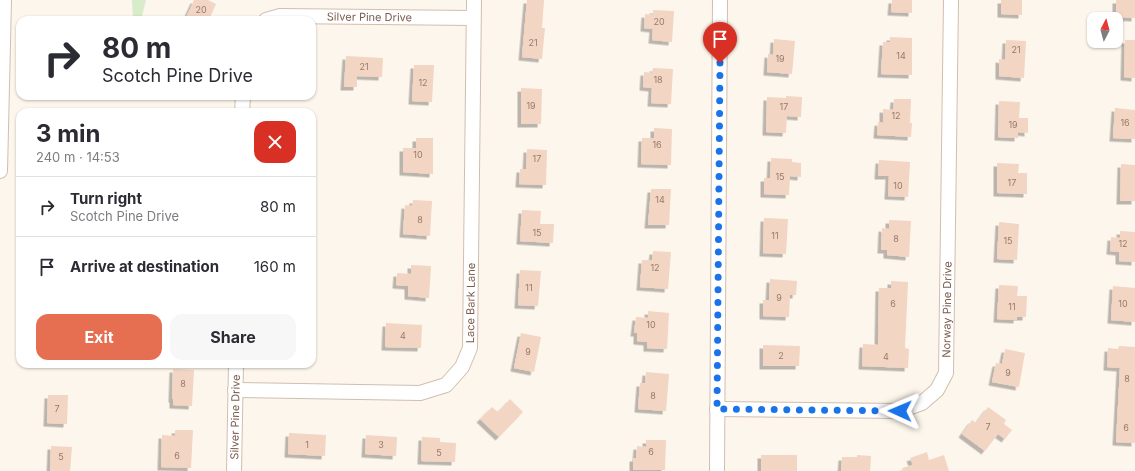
<!DOCTYPE html>
<meta charset="utf-8">
<style>
:root{--surface:#fff;--page:#f7f7f7;--text:#2b2b33;--muted:#7c7c81;--line:#e1e1e2;--accent:#e76f51}
body{margin:0;font-family:Inter,sans-serif;background:var(--page);color:var(--text);height:100vh;display:flex;flex-direction:column;font-size:15px;white-space:nowrap}
*{box-sizing:border-box;margin:0}
p{font-size:13px;color:var(--muted)}
.icon{flex:none;width:22px;height:22px;fill:none;stroke:currentColor;stroke-width:2;stroke-linecap:round;stroke-linejoin:round}
.map{position:relative;flex:1;overflow:hidden}
.side{position:absolute;left:16px;top:108px;width:300px;height:260px;display:flex;flex-direction:column;background:var(--surface);border-radius:12px;box-shadow:0 1px 3px #0004}
.side>*{flex:none}
.hud{position:absolute;left:16px;top:16px;width:300px;height:84px;border-radius:12px;box-shadow:0 1px 3px #0004;background:#fff;color:var(--text);overflow:hidden}
.needle{width:26px;rotate:6deg}
.tools{position:absolute;left:1087px;top:12px;display:grid;gap:8px}
.tools a{display:grid;place-items:center;width:36px;height:36px;border-radius:8px;background:var(--surface);box-shadow:0 1px 3px #0004;font-size:20px}
.pin{position:absolute;display:grid;place-items:center;width:34px;height:34px;color:#fff;margin:-41px -17px;border-radius:50% 50% 50% 0;rotate:-45deg;box-shadow:0 0 4px #0007}
.pin .icon{rotate:45deg}
.me{position:absolute;width:44px;margin:-22px;rotate:271deg;stroke-linejoin:round;filter:drop-shadow(0 0 3px #0008)}
.turn{display:flex;align-items:center;gap:14px;height:84px;padding:0 20px;font-size:18px}
.turn .icon{width:52px;height:52px;stroke-width:2.5}
.turn b{display:block;font-size:28px;line-height:34px}
.round{display:grid;place-items:center;flex:none;width:42px;height:42px;border-radius:12px;background:var(--page)}
.headline{display:flex;align-items:center;justify-content:space-between;height:68px;padding:0 20px}
h1{font-size:24px;font-weight:700;line-height:30px}
.action{display:flex;gap:8px;margin-top:auto;padding:8px 20px}
.action a{flex:1;height:46px;border-radius:12px;background:var(--accent);color:#fff;font-size:16px;font-weight:700;line-height:46px;text-align:center}
.action a+a{background:var(--page);color:var(--text)}
ul{padding:0;list-style:none}
li{display:flex;align-items:center;gap:12px;height:60px;padding:0 20px;border-top:1px solid var(--line)}
li div{flex:1}
li b{display:block;font-size:15px}
li em{font-style:normal}
.map>svg:first-child{display:block}
.green{fill:#d8ecc9}
.building{fill:#f3d5c3;filter:url(#shadow)}
.lines{fill:none;stroke-linecap:round;stroke-linejoin:round}
.minor-casing{stroke:#d1beb0;stroke-width:16}
.minor{stroke:#fff;stroke-width:14}
.route{stroke:#1a73e8;stroke-width:7;stroke-dasharray:0 12.6}
.labels{text-anchor:middle;stroke-width:3.5;stroke-linejoin:round;paint-order:stroke}
.number-label{font-size:9px;fill:#987a6a}
.street-label{font-size:11px;fill:#7a5c4d;stroke:#fffaf3}
</style>
<div class="map">
<svg width="1135" height="471" viewBox="0 0 1135 471">
<defs>
<filter id="shadow"><feDropShadow dx="-3.5" dy="3.5" stdDeviation="0" flood-color="#0004"/></filter>
</defs>
<rect width="100%" height="100%" fill="#fdf6ec"/>
<path class="green" d="M132,0H146L141,20H133Z"/>
<path class="building" d="M194,0H208L216,4L209,20H185Z
M527,0H544L542,28H545L542,59L522,57Z
M892,0H912V13L891,12Z
M1001,0H1022V15L1001,14Z
M1116,0H1135V18L1116,17Z
M653,10L674,11L672,42L652,40L653,29L644,28L645,14L653,15Z
M890,37L912,38V75L881,74L883,42H890Z
M774,39L795,41L792,74L767,72L768,54L773,55Z
M1006,40L1026,41L1024,78L999,76V59L1005,60Z
M1125,40H1135V78L1124,77Z
M346,56L383,58L382,77L357,76V87H344Z
M414,65H434L432,102L412,101Z
M653,68L673,69L671,104L651,103L652,88L643,87L644,72L652,73Z
M521,88L542,89L541,124H521Z
M786,96L802,97L801,117L787,116L786,133L766,132L767,97L786,98Z
M894,99H911L910,123H912L911,137L877,135L878,122L883,123V109L893,110Z
M999,101L1020,102L1019,118H1028V133L1018,132V138L998,137Z
M1115,108L1135,110V139L1113,138Z
M654,128L672,129L671,165L641,164L642,138H654Z
M416,138H433V174L403,172V148H416Z
M527,149L547,150L546,185L519,184L520,169H526Z
M771,158L792,159V162L801,163V177L790,176L789,195L764,194V178H770Z
M879,160L910,162L908,197L888,196L889,176H878Z
M997,163L1019,164L1018,173H1027V194L997,193Z
M1121,164L1135,165V201H1120Z
M651,189H671L669,225H648Z
M413,200L432,201L430,236L403,234L405,205L412,206Z
M522,210L541,211L540,224H554L553,243L520,241Z
M764,218L788,219L786,254L763,253Z
M889,220L911,221L909,257L887,255V250H881L882,228L889,229Z
M999,222L1019,224L1017,260L997,259Z
M1120,231L1135,232V262L1119,261V252L1110,251L1111,237L1120,238Z
M653,251L671,252L668,289L640,287L642,260H652Z
M411,265L431,266L429,298L408,296V286L396,285L397,273L411,274Z
M520,270L541,271L538,306L518,305Z
M770,279L797,281L796,295H790L789,317L763,316V300H769Z
M891,281L908,282L905,348L909,349L908,368L862,366L863,344L878,345L879,288H891Z
M999,285L1018,286L1017,296H1027L1026,317H1017V320L997,319Z
M1113,286L1135,288V322L1111,320Z
M648,311L669,313L667,349L647,348V342L637,341V333H634L636,317L648,318Z
M386,323L422,325L421,348L385,347Z
M521,333L541,337L534,372L514,368Z
M763,345L800,346L799,366H763Z
M1119,346L1135,347V443L1116,442L1120,368L1107,367L1108,348L1118,349Z
M1005,349L1025,353L1019,387L992,382L996,363L1002,364Z
M173,369L194,370L192,406L173,405V399H172Z
M646,372L669,374L666,411L638,409L640,383H645Z
M48,395H68L67,424L47,423Z
M510,399L523,412L499,437L480,419L492,407L498,412Z
M988,407L1006,420L1004,424L1012,430L1005,439L998,434L985,451L962,434L972,420L976,423Z
M175,430H193L191,468L161,467L162,435L175,436Z
M289,433L326,435L325,456L288,454Z
M366,435L397,437L396,456L365,454Z
M422,437L440,438V442L456,443L455,462L421,461Z
M646,440H666L665,470H633V458H636L637,446L646,447Z
M51,446L72,447L70,471H50Z
M927,452L929,460L944,455L949,471H903L902,468L913,465L910,458Z
M761,455H797V471H761Z
M857,455L871,456L870,471H841L842,457H857Z"/>
<g class="lines">
<g class="minor-casing">
<g id="minor">
<path id="s1" d="M266,20L280,16L473,18"/>
<path d="M242,112L243,96"/>
<path d="M0,171L4,0"/>
<path id="s2" d="M235,390L420,393L446,385L462,367L470,348L474,0"/>
<path id="s3" d="M717,409L900,411L922,403L937,390L946,373L951,0"/>
<path id="s4" d="M234,471L236,364"/>
<path d="M717,471L720,0"/>
</g>
</g>
<use href="#minor" class="minor"/>
</g>
<g class="lines">
<path class="route" d="M720,63L717,409L900,411"/>
</g>
<g class="labels">
<g class="number-label">
<text x="201" y="13">20</text>
<text x="659" y="25">20</text>
<text x="533" y="46">21</text>
<text x="1016" y="53">21</text>
<text x="901" y="59">14</text>
<text x="780" y="62">19</text>
<text x="364" y="70">21</text>
<text x="658" y="83">18</text>
<text x="423" y="86">12</text>
<text x="531" y="109">19</text>
<text x="784" y="110">17</text>
<text x="896" y="119">12</text>
<text x="1125" y="126">16</text>
<text x="1013" y="128">19</text>
<text x="657" y="148">16</text>
<text x="418" y="158">10</text>
<text x="537" y="162">17</text>
<text x="780" y="180">15</text>
<text x="1012" y="186">17</text>
<text x="898" y="189">10</text>
<text x="660" y="203">14</text>
<text x="420" y="223">8</text>
<text x="537" y="236">15</text>
<text x="775" y="239">11</text>
<text x="896" y="242">8</text>
<text x="1008" y="244">15</text>
<text x="1123" y="247">12</text>
<text x="655" y="271">12</text>
<text x="529" y="291">11</text>
<text x="779" y="301">9</text>
<text x="893" y="307">6</text>
<text x="1123" y="307">10</text>
<text x="1012" y="310">11</text>
<text x="651" y="328">10</text>
<text x="403" y="339">4</text>
<text x="528" y="355">9</text>
<text x="781" y="359">2</text>
<text x="886" y="360">4</text>
<text x="1008" y="376">9</text>
<text x="1127" y="382">8</text>
<text x="183" y="387">8</text>
<text x="653" y="399">8</text>
<text x="57" y="412">7</text>
<text x="988" y="430">7</text>
<text x="1126" y="431">6</text>
<text x="307" y="448">1</text>
<text x="381" y="448">3</text>
<text x="651" y="455">6</text>
<text x="439" y="456">5</text>
<text x="177" y="459">6</text>
<text x="61" y="460">5</text>
</g>
<g class="street-label">
<text dy="4" stroke="none"><textPath href="#s1" startOffset="104">Silver Pine Drive</textPath></text>
<text dy="4" stroke="none"><textPath href="#s2" startOffset="302">Lace Bark Lane</textPath></text>
<text dy="4" stroke="none"><textPath href="#s3" startOffset="309">Norway Pine Drive</textPath></text>
<text dy="4" stroke="none"><textPath href="#s4" startOffset="54">Silver Pine Drive</textPath></text>
</g>
</g>
</svg>
<div class="tools">
<a><svg class="needle" viewBox="-14 -14 28 28"><path d="M0-13l5 13h-10z" fill="#e53935"/><path d="M0 13l5-13h-10z" fill="#7c7c81"/></svg></a>
</div>
<div class="pin" style="left:720px;top:63px;background:#d93025"><svg class="icon" aria-label="arrive" viewBox="0 0 24 24"><path d="M6 21V4h12l-3 4 3 4H6"/></svg></div>
<svg class="me" style="left:900px;top:411px" viewBox="-20 -20 40 40"><path d="M0-17L14 15 0 8-14 15z" fill="#1a73e8" stroke="#fff" stroke-width="4"/></svg>
<div class="hud">
<div class="turn"><svg class="icon" aria-label="right" viewBox="0 0 24 24"><path d="M7 20v-9h11M14 6l5 5-5 5"/></svg><div><b>80 m</b>Scotch Pine Drive</div></div>
</div>
<section class="side">
<div class="headline"><div><h1>3 min</h1><p>240 m · 14:53</p></div><a class="round" style="background:#d93025;color:#fff"><svg class="icon" aria-label="close" viewBox="0 0 24 24"><path d="M6 6l12 12M18 6L6 18"/></svg></a></div>
<ul>
<li><svg class="icon" aria-label="right" viewBox="0 0 24 24"><path d="M7 20v-9h11M14 6l5 5-5 5"/></svg><div><b>Turn right</b><p>Scotch Pine Drive</p></div><em>80 m</em></li>
<li><svg class="icon" aria-label="arrive" viewBox="0 0 24 24"><path d="M6 21V4h12l-3 4 3 4H6"/></svg><div><b>Arrive at destination</b></div><em>160 m</em></li>
</ul>
<div class="action"><a>Exit</a><a>Share</a></div>
</section>
</div>
